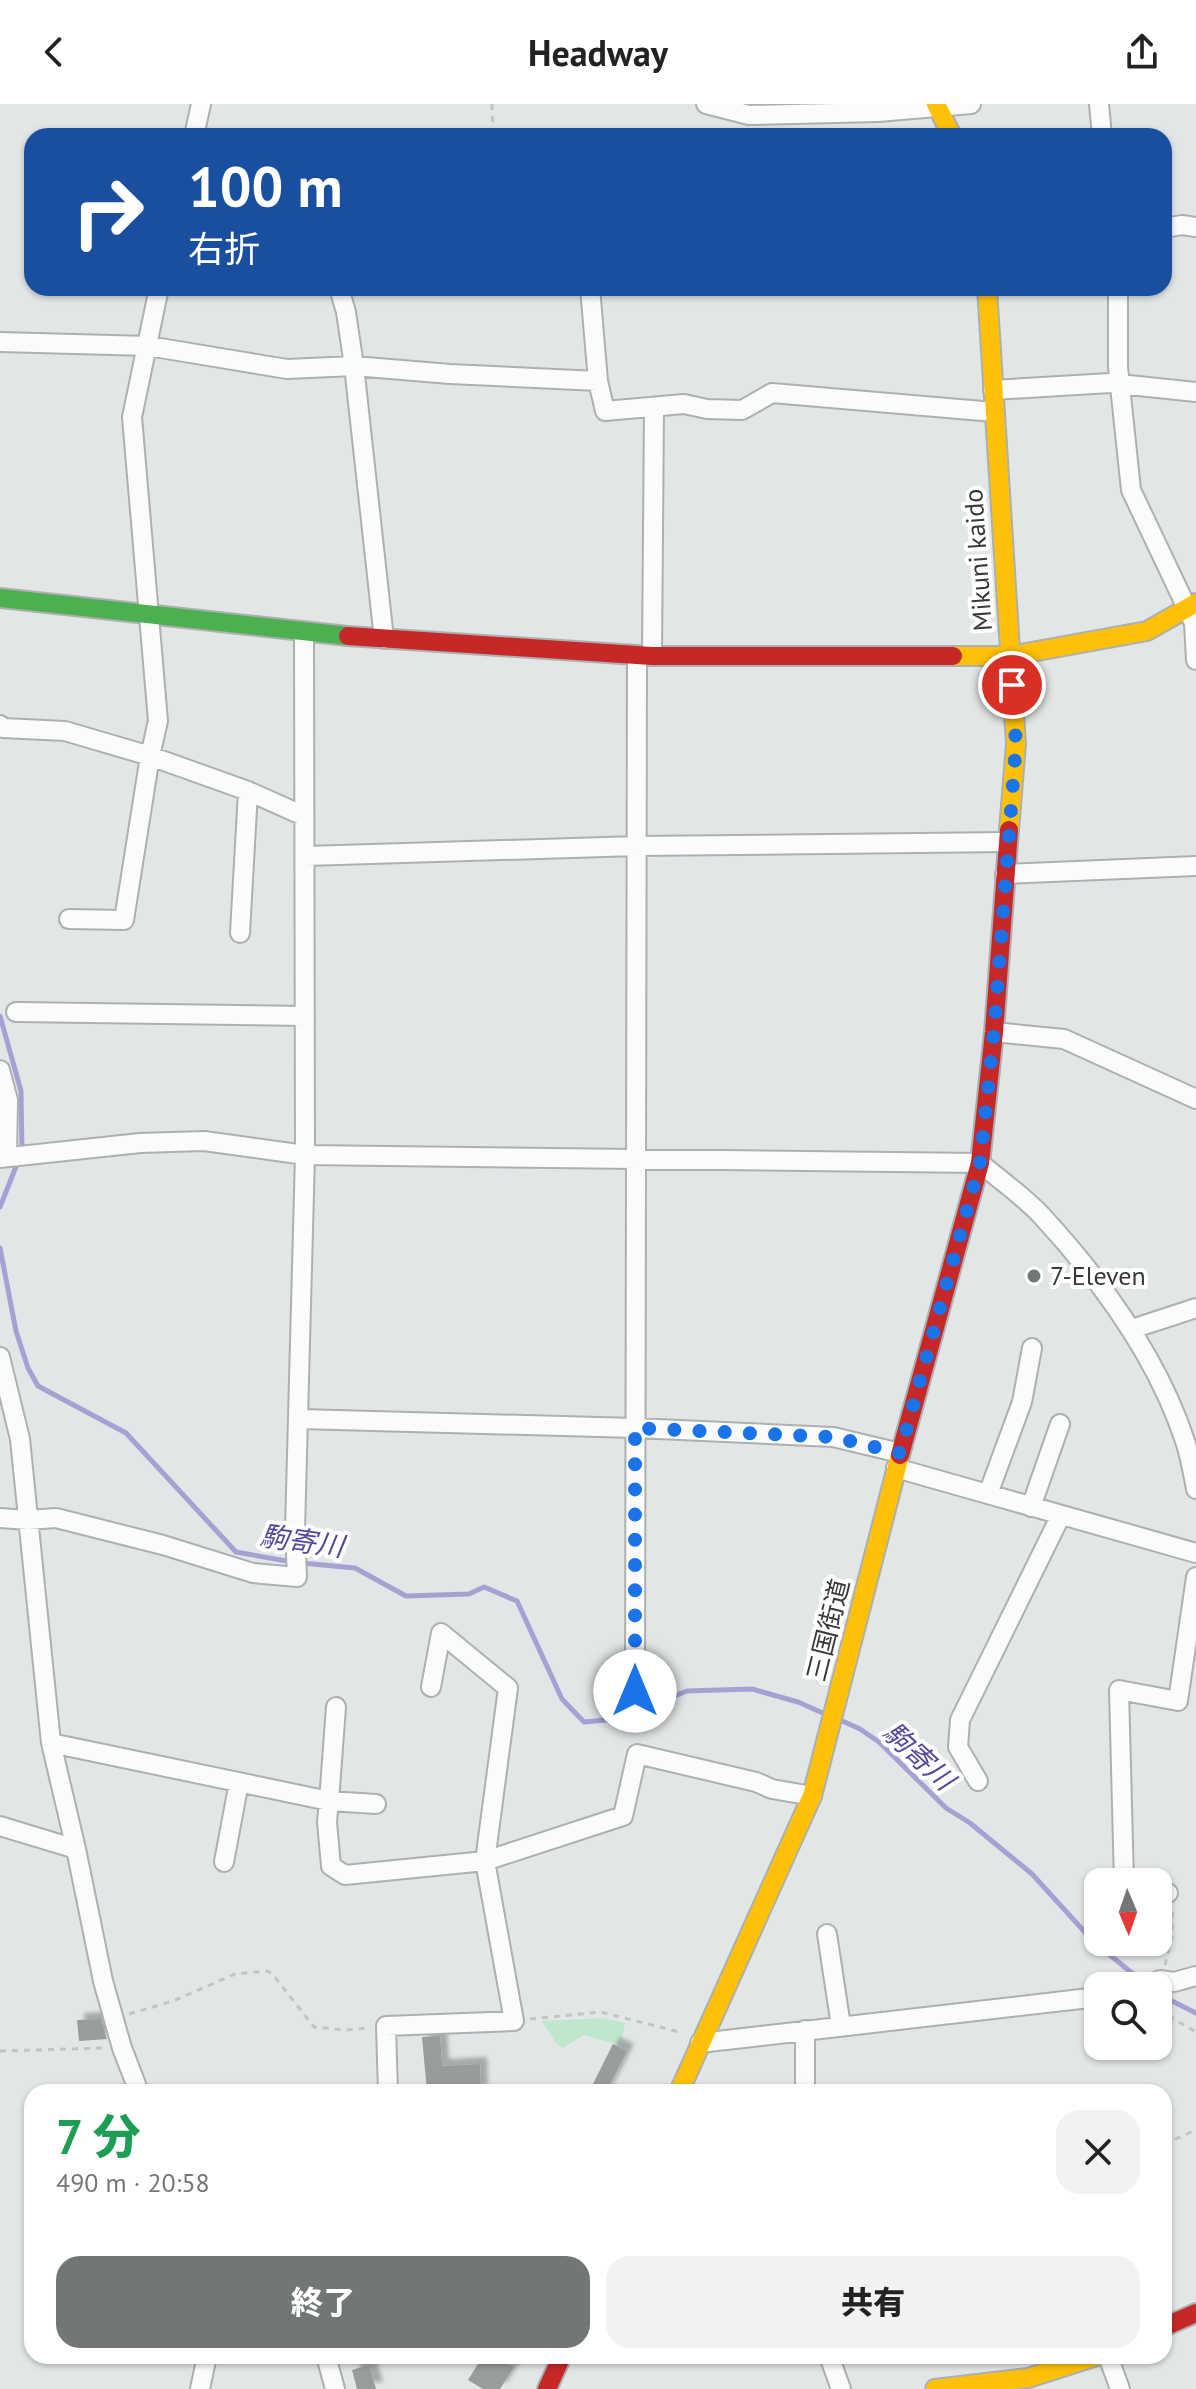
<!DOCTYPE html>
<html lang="ja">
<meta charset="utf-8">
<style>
:root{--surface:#fff;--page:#f2f2f2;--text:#222;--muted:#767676;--accent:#727677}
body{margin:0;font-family:"PT Sans","Noto Sans JP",sans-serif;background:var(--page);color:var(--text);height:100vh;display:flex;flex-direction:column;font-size:30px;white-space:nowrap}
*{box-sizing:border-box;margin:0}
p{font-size:26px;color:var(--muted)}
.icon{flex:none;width:44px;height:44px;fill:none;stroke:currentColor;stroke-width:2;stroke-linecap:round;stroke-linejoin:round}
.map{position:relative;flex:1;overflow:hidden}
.drawer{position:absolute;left:24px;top:1980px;width:1148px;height:280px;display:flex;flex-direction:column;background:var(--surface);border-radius:24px;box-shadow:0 2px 6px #0004}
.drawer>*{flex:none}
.guide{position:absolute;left:24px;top:24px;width:1148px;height:168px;border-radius:24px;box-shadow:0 2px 6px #0004;background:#1a4fa0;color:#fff;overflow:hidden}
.needle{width:52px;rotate:178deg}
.tools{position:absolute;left:1084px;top:1764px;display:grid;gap:16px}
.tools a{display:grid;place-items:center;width:88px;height:88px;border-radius:16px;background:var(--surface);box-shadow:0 2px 6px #0004;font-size:40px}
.pin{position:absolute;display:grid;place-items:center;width:68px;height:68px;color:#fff;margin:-34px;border:4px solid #fff;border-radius:50%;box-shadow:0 2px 8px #0007}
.me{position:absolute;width:88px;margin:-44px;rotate:0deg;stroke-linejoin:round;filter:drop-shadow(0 0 6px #0008)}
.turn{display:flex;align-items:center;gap:28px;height:168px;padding:0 32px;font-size:36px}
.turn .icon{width:104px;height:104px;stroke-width:2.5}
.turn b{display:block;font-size:56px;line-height:68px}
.round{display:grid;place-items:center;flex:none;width:84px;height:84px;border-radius:24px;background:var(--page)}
.summary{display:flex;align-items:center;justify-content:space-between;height:136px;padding:0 32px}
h1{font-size:48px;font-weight:800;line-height:60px;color:#1e9e55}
.primary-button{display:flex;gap:16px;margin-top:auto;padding:16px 32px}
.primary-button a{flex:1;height:92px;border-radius:24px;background:var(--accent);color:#fff;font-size:32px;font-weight:800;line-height:92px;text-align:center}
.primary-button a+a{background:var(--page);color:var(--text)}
header{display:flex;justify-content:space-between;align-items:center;height:104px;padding:0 32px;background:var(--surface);font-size:36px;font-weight:800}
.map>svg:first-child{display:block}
.green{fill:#bfe7cd}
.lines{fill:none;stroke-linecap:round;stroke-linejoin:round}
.stream{stroke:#a6a1d3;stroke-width:5}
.building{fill:#999c9c;filter:url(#shadow)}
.street-casing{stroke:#adb0b1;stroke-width:22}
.fast-casing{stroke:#adb0b1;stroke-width:22}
.slow-casing{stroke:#adb0b1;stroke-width:22}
.jam-casing{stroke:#adb0b1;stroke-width:22}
.path{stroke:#c3c4c4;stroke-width:3;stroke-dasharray:6 6;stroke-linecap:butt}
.street{stroke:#fbfbfb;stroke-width:18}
.fast{stroke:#4caf50;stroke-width:18}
.slow{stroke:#ffc107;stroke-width:18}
.jam{stroke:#c62828;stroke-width:18}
.route{stroke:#1a73e8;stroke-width:14;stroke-dasharray:0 25.2}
.poi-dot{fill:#727677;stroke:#fff;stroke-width:3}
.labels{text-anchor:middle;stroke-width:8;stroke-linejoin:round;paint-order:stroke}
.street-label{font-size:26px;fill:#36393a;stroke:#fff}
.poi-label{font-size:26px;fill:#36393a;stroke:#fff;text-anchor:start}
.water-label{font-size:28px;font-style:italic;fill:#57469c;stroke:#fff}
</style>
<header><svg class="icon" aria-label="back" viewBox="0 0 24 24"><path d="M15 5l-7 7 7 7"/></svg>Headway<svg class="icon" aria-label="share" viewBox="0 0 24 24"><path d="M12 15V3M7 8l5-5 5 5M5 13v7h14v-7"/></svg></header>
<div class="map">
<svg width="1196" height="2285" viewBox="0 0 1196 2285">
<defs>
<filter id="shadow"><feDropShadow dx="7" dy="-7" stdDeviation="2" flood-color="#0004"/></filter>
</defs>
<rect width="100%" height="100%" fill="#e2e6e7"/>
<path class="green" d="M602,1914L625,1919L620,1941L584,1931L563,1944L556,1939L542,1917Z"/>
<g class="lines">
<path class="stream" d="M0,912L21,987L22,1046
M0,1103L19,1055
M0,1144L16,1227L28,1264L38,1282L126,1329L236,1448L292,1458
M302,1459L355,1464L406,1492L469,1490L484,1483L517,1497L562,1595L584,1618L616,1615L687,1587L752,1585L798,1598L825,1610
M838,1615L860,1625L879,1638L946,1704L970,1719L1032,1770L1093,1837L1144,1879
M1158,1890L1196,1909"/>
</g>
<path class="building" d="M101,1915L107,1935L79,1937L77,1916Z
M440,1932L442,1962L480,1960L481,1988H427L422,1933Z
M613,1940L627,1947L606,1988H589Z
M483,2252H497L514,2263L500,2285H483L468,2276Z
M369,2261L376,2285H357L352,2266Z"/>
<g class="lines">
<g class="street-casing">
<path id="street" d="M706,0L749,11L878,8L971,0
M1099,0L1102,32
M194,32L201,0
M1164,124L1182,121L1196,123
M339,184L346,208L354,262L384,535
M590,184L598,277L605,307L684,300L707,305L742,306L772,289L994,308
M1118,184V263L1131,386L1194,519L1196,556
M0,238L148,242L287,265L354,262L450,270L598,277
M993,286L1110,279L1196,288
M652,552L654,304
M0,621L3,624L65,627L150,652L248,687L304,712
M306,752L637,742L1008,738
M1005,770L1196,762
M69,815L124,816L150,652L158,617L132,313L159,184
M240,829L248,687
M16,908L305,912
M994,928L1064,935L1196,995
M0,966L8,996L7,1053
M0,1054L140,1039L204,1037L305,1051L980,1059C1000,1076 1023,1092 1041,1111C1101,1176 1157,1252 1185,1337C1190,1352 1193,1369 1196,1385
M1132,1225L1196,1204
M0,1253L20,1335L51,1639L76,1745L103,1877L122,1944L139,1988
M300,1315L635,1324L833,1333L900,1349
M896,1364L1196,1449
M988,1390L1022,1298L1032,1244
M1031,1403L1060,1320
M0,1414L28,1416L56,1414L163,1441L253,1469L297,1473L295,1426L305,1051L304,529
M635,1587L637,551
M336,1603L329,1697L376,1700
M51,1639L329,1697L327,1718L331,1762L345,1771L485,1757L623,1712L637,1650L756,1678L772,1685L812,1692
M978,1677L958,1643L960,1616L1061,1411
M0,1722L76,1745
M224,1758L239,1678
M1124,1778L1119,1586L1178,1597L1196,1473
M1158,1788L1168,1789
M827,1830L841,1922
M1147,1882L1160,1876L1174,1878L1196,1872
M805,1926V1988
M700,1939L1098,1893
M388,1988L386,1922L514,1917L485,1757L508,1584L441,1529L431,1583
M326,2252L335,2285
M829,2252L841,2285
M1108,2252L1120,2285
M200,2285L207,2252"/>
</g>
<g class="fast-casing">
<path id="fast" d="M0,494L348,532"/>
</g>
<g class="slow-casing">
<path id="slow" d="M936,0L952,32
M987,184L1016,640L1009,726
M953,552H1010L1147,527L1196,499
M679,1988L812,1692L900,1351
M935,2285L1028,2274L1097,2252"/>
</g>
<g class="jam-casing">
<path id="jam" d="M348,532L652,552H953
M900,1351L980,1059L994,928L1009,726
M1164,2223L1196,2209
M547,2285L562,2252"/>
</g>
<path class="path" d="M492,0L493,32
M1165,1861L1172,1832V1805
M1158,1906L1196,1928
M129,1910L173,1897L235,1870L268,1867L274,1872L314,1923L346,1926L367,1924
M530,1915L601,1908L683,1929
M0,1947L104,1944
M1164,2040L1196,2026"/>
<use href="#street" class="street"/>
<use href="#fast" class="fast"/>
<use href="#slow" class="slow"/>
<use href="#jam" class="jam"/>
</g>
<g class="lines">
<path class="route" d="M635,1587V1324L833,1333L900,1349L980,1059L994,928L1016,640L1012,581"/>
</g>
<circle class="poi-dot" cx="1034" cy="1172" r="8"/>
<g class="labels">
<g class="street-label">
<text transform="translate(978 456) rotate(-94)" y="9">Mikuni kaido</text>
<text transform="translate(828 1526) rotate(-76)" y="9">三国街道</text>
</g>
<g class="poi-label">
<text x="1050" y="1181">7-Eleven</text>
</g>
<g class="water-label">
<text transform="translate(302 1437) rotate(8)" y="10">駒寄川</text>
<text transform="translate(919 1652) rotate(43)" y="10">駒寄川</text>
</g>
</g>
</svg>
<div class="tools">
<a><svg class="needle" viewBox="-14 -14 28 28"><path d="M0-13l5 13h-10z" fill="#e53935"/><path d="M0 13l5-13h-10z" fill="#767676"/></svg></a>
<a><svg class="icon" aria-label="search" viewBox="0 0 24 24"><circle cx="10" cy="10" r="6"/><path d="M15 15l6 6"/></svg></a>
</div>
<div class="pin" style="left:1012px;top:581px;background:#d93025"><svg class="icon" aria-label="arrive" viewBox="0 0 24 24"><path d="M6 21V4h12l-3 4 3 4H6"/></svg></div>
<svg class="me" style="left:635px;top:1587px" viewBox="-20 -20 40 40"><circle r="19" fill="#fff"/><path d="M0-13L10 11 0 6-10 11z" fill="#1a73e8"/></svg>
<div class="guide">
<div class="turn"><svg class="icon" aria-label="right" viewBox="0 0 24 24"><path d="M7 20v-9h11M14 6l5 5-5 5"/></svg><div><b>100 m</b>右折</div></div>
</div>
<section class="drawer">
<div class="summary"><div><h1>7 分</h1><p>490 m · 20:58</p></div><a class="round"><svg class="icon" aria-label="close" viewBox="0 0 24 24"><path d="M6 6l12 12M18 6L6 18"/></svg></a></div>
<div class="primary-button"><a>終了</a><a>共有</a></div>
</section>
</div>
